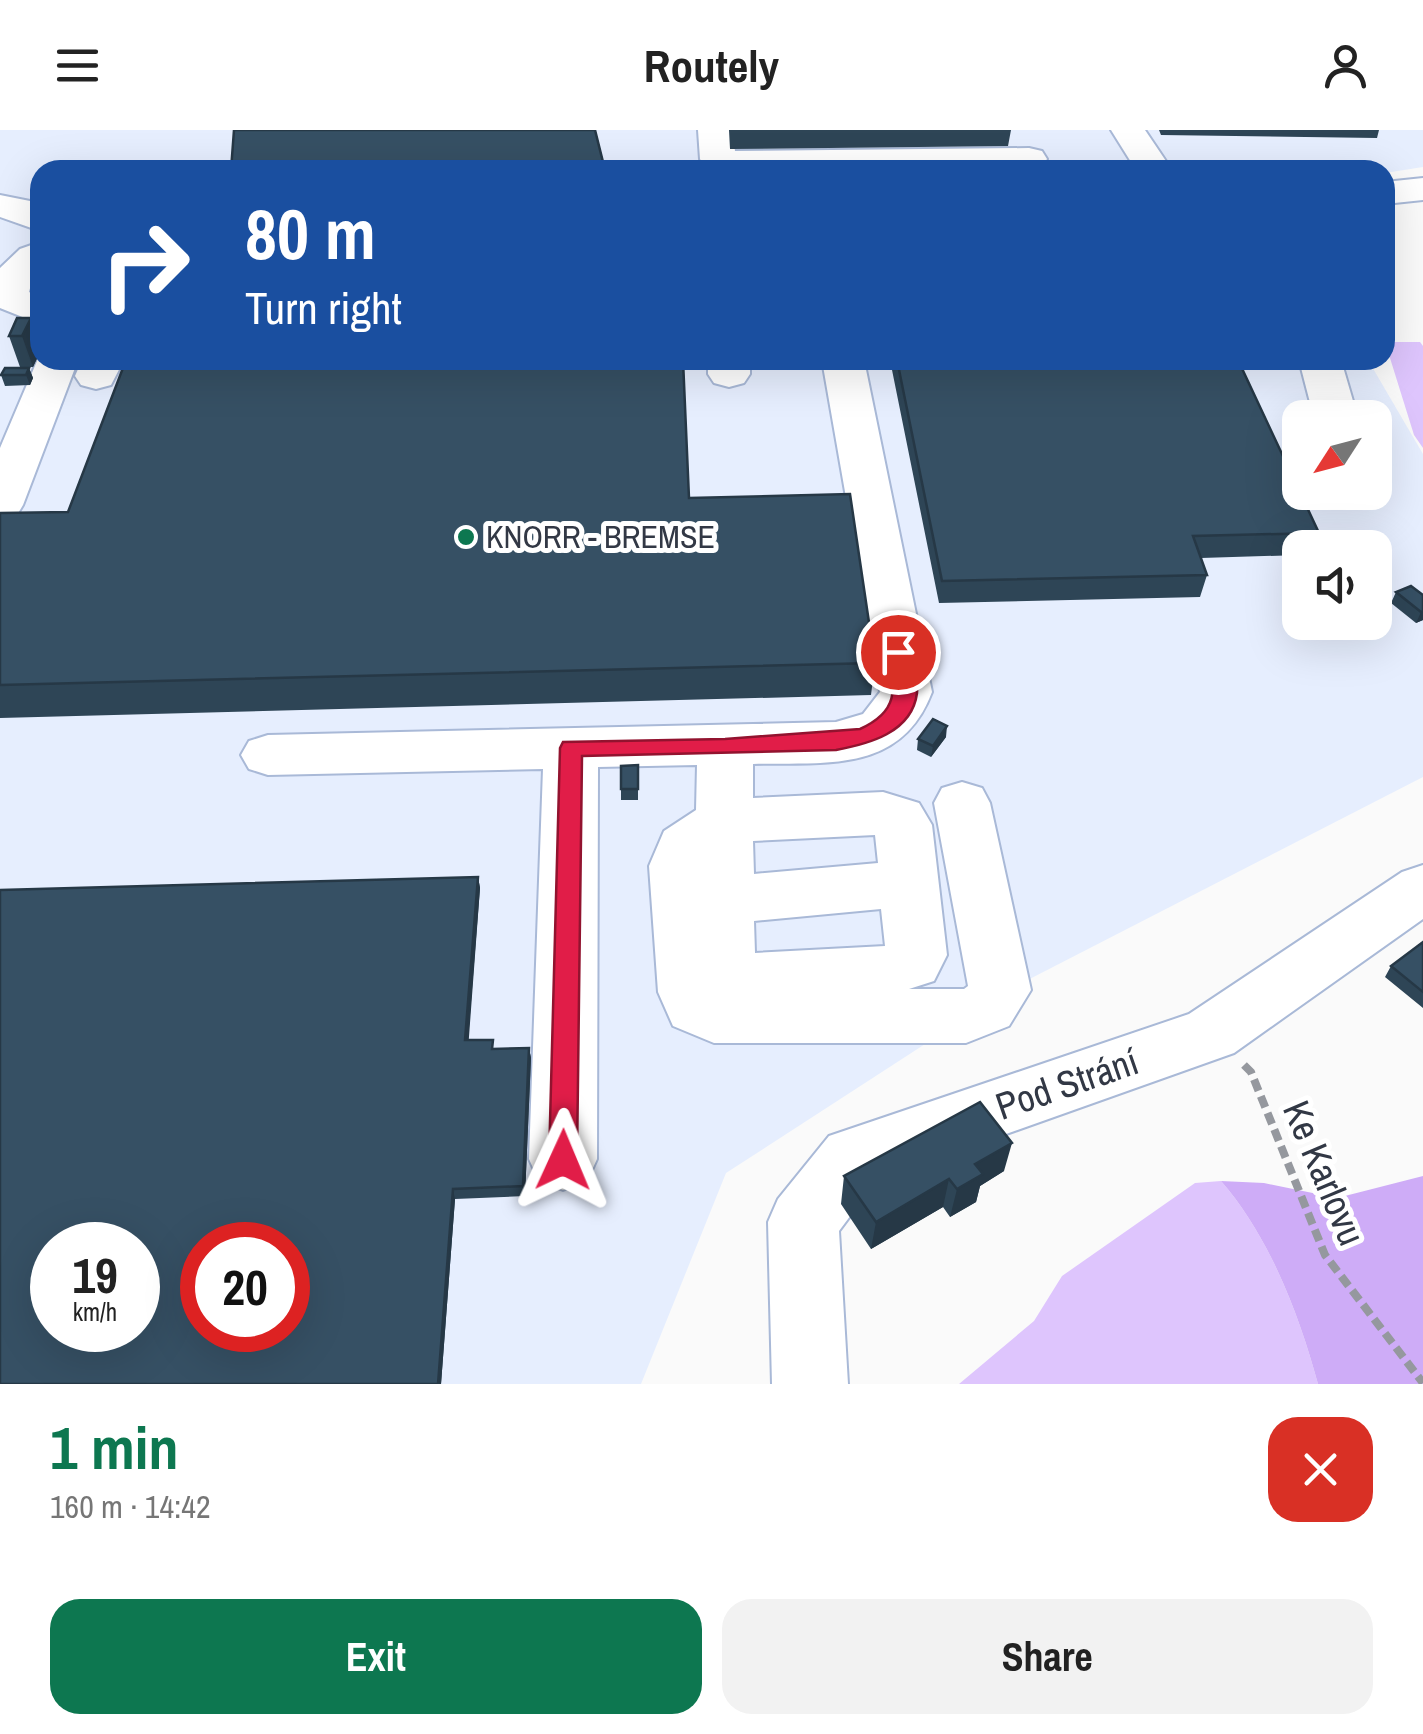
<!DOCTYPE html>
<meta charset="utf-8">
<style>
:root{--surface:#fff;--page:#f2f2f2;--text:#222;--muted:#767676;--accent:#0d7750}
body{margin:0;font-family:"Archivo Narrow",sans-serif;background:var(--page);color:var(--text);height:100vh;display:flex;flex-direction:column;font-size:38px;white-space:nowrap}
*{box-sizing:border-box;margin:0}
p{font-size:32px;color:var(--muted)}
.icon{flex:none;width:55px;height:55px;fill:none;stroke:currentColor;stroke-width:2;stroke-linecap:round;stroke-linejoin:round}
.map{position:relative;height:1254px;overflow:hidden}
.side{display:flex;flex-direction:column;background:var(--surface);flex:1}
.side>*{flex:none}
.banner{position:absolute;left:30px;top:30px;width:1365px;height:210px;border-radius:30px;box-shadow:0 10px 40px #0002;background:#1a4fa0;color:#fff;overflow:hidden}
.needle{width:65px;rotate:234deg}
.tools{position:absolute;left:1282px;top:270px;display:grid;gap:20px}
.tools a{display:grid;place-items:center;width:110px;height:110px;border-radius:20px;background:var(--surface);box-shadow:0 10px 40px #0002;font-size:50px}
.speed{position:absolute;left:30px;top:1092px;display:flex;gap:20px;font-size:50px;font-weight:700;text-align:center}
.speed>*{display:grid;place-content:center;width:130px;height:130px;border-radius:50%;background:var(--surface);box-shadow:0 10px 40px #0002;line-height:1}
.speed small{font-size:25px;font-weight:400}
.speed .limit{border:15px solid #d22;background:#fff;color:#111}
.pin{position:absolute;display:grid;place-items:center;width:85px;height:85px;color:#fff;margin:-42px;border:5px solid #fff;border-radius:50%;box-shadow:0 2px 10px #0007}
.me{position:absolute;width:110px;margin:-55px;rotate:1deg;stroke-linejoin:round;filter:drop-shadow(0 0 8px #0008)}
.turn{display:flex;align-items:center;gap:35px;height:210px;padding:0 50px;font-size:45px}
.turn .icon{width:130px;height:130px;stroke-width:2.5}
.turn b{display:block;font-size:70px;line-height:85px}
.round{display:grid;place-items:center;flex:none;width:105px;height:105px;border-radius:30px;background:var(--page)}
.summary{display:flex;align-items:center;justify-content:space-between;height:170px;padding:0 50px}
h1{font-size:60px;font-weight:700;line-height:75px;color:var(--accent)}
.cta{display:flex;gap:20px;margin-top:auto;padding:20px 50px}
.cta a{flex:1;height:115px;border-radius:30px;background:var(--accent);color:#fff;font-size:40px;font-weight:700;line-height:115px;text-align:center}
.cta a+a{background:var(--page);color:var(--text)}
header{display:flex;justify-content:space-between;align-items:center;height:130px;padding:0 50px;background:var(--surface);font-size:45px;font-weight:700}
.map>svg:first-child{display:block}
.built{fill:#e6eefe;fill-rule:evenodd}
.green{fill:#dec5fd}
.forest{fill:#ceacf7}
.lines{fill:none;stroke-linecap:round;stroke-linejoin:round}
.minor-casing{stroke:#a9b9d7;stroke-width:4}
.path{stroke:#95989e;stroke-width:8;stroke-dasharray:12 6;stroke-linecap:butt}
.minor{fill:#fff;fill-rule:evenodd}
.wall{fill:#2e4556}
.shaded-wall{fill:#263846}
.building{fill:#365064;stroke:#263846;stroke-width:2.5;fill-rule:evenodd}
.route{fill:#e11d48;stroke:#92132f;stroke-width:2.5}
.poi-dot{fill:#0d7750;stroke:#fff;stroke-width:4}
.labels{text-anchor:middle;stroke-width:10;stroke-linejoin:round;paint-order:stroke}
.poi-label{font-size:32px;fill:#323845;stroke:#fff;text-anchor:start}
.near-street-label{font-size:38px;fill:#323845;stroke:#fff}
</style>
<header><svg class="icon" aria-label="menu" viewBox="0 0 24 24"><path d="M4 6h16M4 12h16M4 18h16"/></svg>Routely<svg class="icon" aria-label="person" viewBox="0 0 24 24"><circle cx="12" cy="8" r="4"/><path d="M4 21q1-7 8-7t8 7"/></svg></header>
<div class="map">
<svg width="1423" height="1254" viewBox="0 0 1423 1254">
<rect width="100%" height="100%" fill="#fafafa"/>
<path class="built" d="M0,0H1423V37L1385,43V40H40V230H1368L1423,324V647L1010,859L726,1043L641,1254H0ZM1300,288H1375V362H1300ZM1300,418H1375V492H1300ZM52,1115H138V1200H52ZM202,1115H288V1200H202Z"/>
<path class="green" d="M1385,212H1420L1423,216V318L1414,305Z
M1221,1051C1269,1106 1299,1184 1318,1254H959L1034,1191L1062,1146L1195,1053Z"/>
<path class="forest" d="M1423,1046V1254H1318C1299,1184 1269,1106 1221,1051L1264,1053L1337,1068Z"/>
<g class="lines">
<g class="minor-casing">
<path id="minor" d="M698,0H732L735,21L1029,18L1042,21L1047,29L1042,37L1029,40H719L705,37L700,29Z
M1111,0H1145L1172,40H1136Z
M1423,48V70L1385,74V52Z
M0,65L40,73V101L0,87Z
M40,112V141L33,147L29,162L40,168V194L0,178V138L20,119Z
M40,224V230H78L23,375L17,385L0,390V318Z
M82,230H124L111,255L96,259L81,255L75,246Z
M708,230H750V244L744,253L729,257L714,253L708,244Z
M822,230H864L932,562C901,644 826,632 753,634V668L883,662L919,673L932,695L947,825L934,851L909,859H964L968,856L934,673L942,658L962,652L982,658L990,673L1031,860L1009,896L966,913H714L673,896L658,862L649,736L664,701L696,680L697,635L598,637L597,1029L587,1051L563,1060L539,1051L529,1029L543,639L268,645L249,639L241,625L249,611L268,605L836,592L863,584L880,562ZM875,705L878,733L754,744L753,711ZM881,779L885,816L755,823L754,791Z
M1299,230H1341L1358,288H1314Z
M1423,735V789L1234,923L877,1050L839,1101L848,1254H772L768,1092L778,1069L829,1006L1189,884L1402,742Z"/>
</g>
<path class="path" d="M1244,935L1251,942L1325,1125L1423,1253"/>
<use href="#minor" class="minor"/>
</g>
<path class="wall" d="M729,0H1011L1008,16L730,19Z
M1159,0H1379L1377,8L1161,5Z
M31,188L40,214V222L33,237H20L9,206Z
M890,230H1238L1319,403L1314,418H1300V425L1201,428L1207,445L1200,467L939,473Z
M29,238L33,248L30,255L5,256L1,245Z
M689,368L875,533L871,565L0,588V383Z
M1396,462L1423,465V490L1416,493L1391,473Z
M946,607L931,627L917,620L918,609Z
M638,635V670H621V659Z
M478,747L480,758L468,910L494,919L529,918L531,928L525,1066L455,1069L441,1254H0Z
M1423,812V878L1385,847L1391,836Z
M1004,1041L980,1056L976,1072L950,1087L943,1077L871,1119L841,1074L844,1046Z"/>
<path class="shaded-wall" d="M31,188L40,214V222L33,237L22,206Z
M29,238L33,248L30,255L26,245Z
M1423,481V490L1416,493L1421,482Z
M947,596L946,607L931,627L933,616Z
M478,747L480,758L468,920L465,910Z
M529,918L531,928L525,1066L523,1056Z
M1012,1013L1004,1041L980,1056L976,1072L950,1087L957,1059L975,1034Z
M949,1049L943,1077L871,1119L876,1092Z
M453,1059L455,1069L441,1254H438Z"/>
<path class="building" d="M234,0H595L605,40H231Z
M17,188H31L22,206H9Z
M126,230H683L689,368L850,364L875,533L0,555V383L68,382Z
M897,230H1238L1319,403L1193,406L1207,445L942,451Z
M5,238H29L26,245H1Z
M1411,456L1423,465V481L1421,482L1396,462Z
M933,589L947,596L933,616L918,609Z
M638,635V659H621V636Z
M478,747L465,910H493L492,919L529,918L523,1056L453,1059L438,1254H0V760ZM52,1115H138V1200H52ZM202,1115H288V1200H202Z
M1423,812V862L1391,836Z
M980,972L1012,1013L975,1034L983,1044L957,1059L949,1049L876,1092L844,1046Z"/>
<path class="route" d="M898,515L909,522C912,534 918,551 917,563C912,603 868,614 836,620L582,626L577,1030L573,1038L563,1042L553,1038L549,1030L560,618L563,612L725,609L860,599C900,581 895,559 888,522Z"/>
<circle class="poi-dot" cx="466" cy="407" r="10"/>
<g class="labels">
<g class="poi-label">
<text x="486" y="418">KNORR - BREMSE</text>
</g>
<g class="near-street-label">
<text transform="translate(1067 954) rotate(-19)" y="13">Pod Strání</text>
<text transform="translate(1324 1043) rotate(67)" y="13">Ke Karlovu</text>
</g>
</g>
</svg>
<div class="tools">
<a><svg class="needle" viewBox="-14 -14 28 28"><path d="M0-13l5 13h-10z" fill="#e53935"/><path d="M0 13l5-13h-10z" fill="#767676"/></svg></a>
<a><svg class="icon" aria-label="sound" viewBox="0 0 24 24"><path d="M4 9h4l5-4v14l-5-4H4zM17 9q2 3 0 6"/></svg></a>
</div>
<div class="speed"><div>19<small>km/h</small></div><div class="limit">20</div></div>
<div class="pin" style="left:898px;top:522px;background:#d93025"><svg class="icon" aria-label="arrive" viewBox="0 0 24 24"><path d="M6 21V4h12l-3 4 3 4H6"/></svg></div>
<svg class="me" style="left:563px;top:1030px" viewBox="-20 -20 40 40"><path d="M0-17L14 15 0 8-14 15z" fill="#e11d48" stroke="#fff" stroke-width="4"/></svg>
<div class="banner">
<div class="turn"><svg class="icon" aria-label="right" viewBox="0 0 24 24"><path d="M7 20v-9h11M14 6l5 5-5 5"/></svg><div><b>80 m</b>Turn right</div></div>
</div>
</div>
<section class="side">
<div class="summary"><div><h1>1 min</h1><p>160 m · 14:42</p></div><a class="round" style="background:#d93025;color:#fff"><svg class="icon" aria-label="close" viewBox="0 0 24 24"><path d="M6 6l12 12M18 6L6 18"/></svg></a></div>
<div class="cta"><a>Exit</a><a>Share</a></div>
</section>
